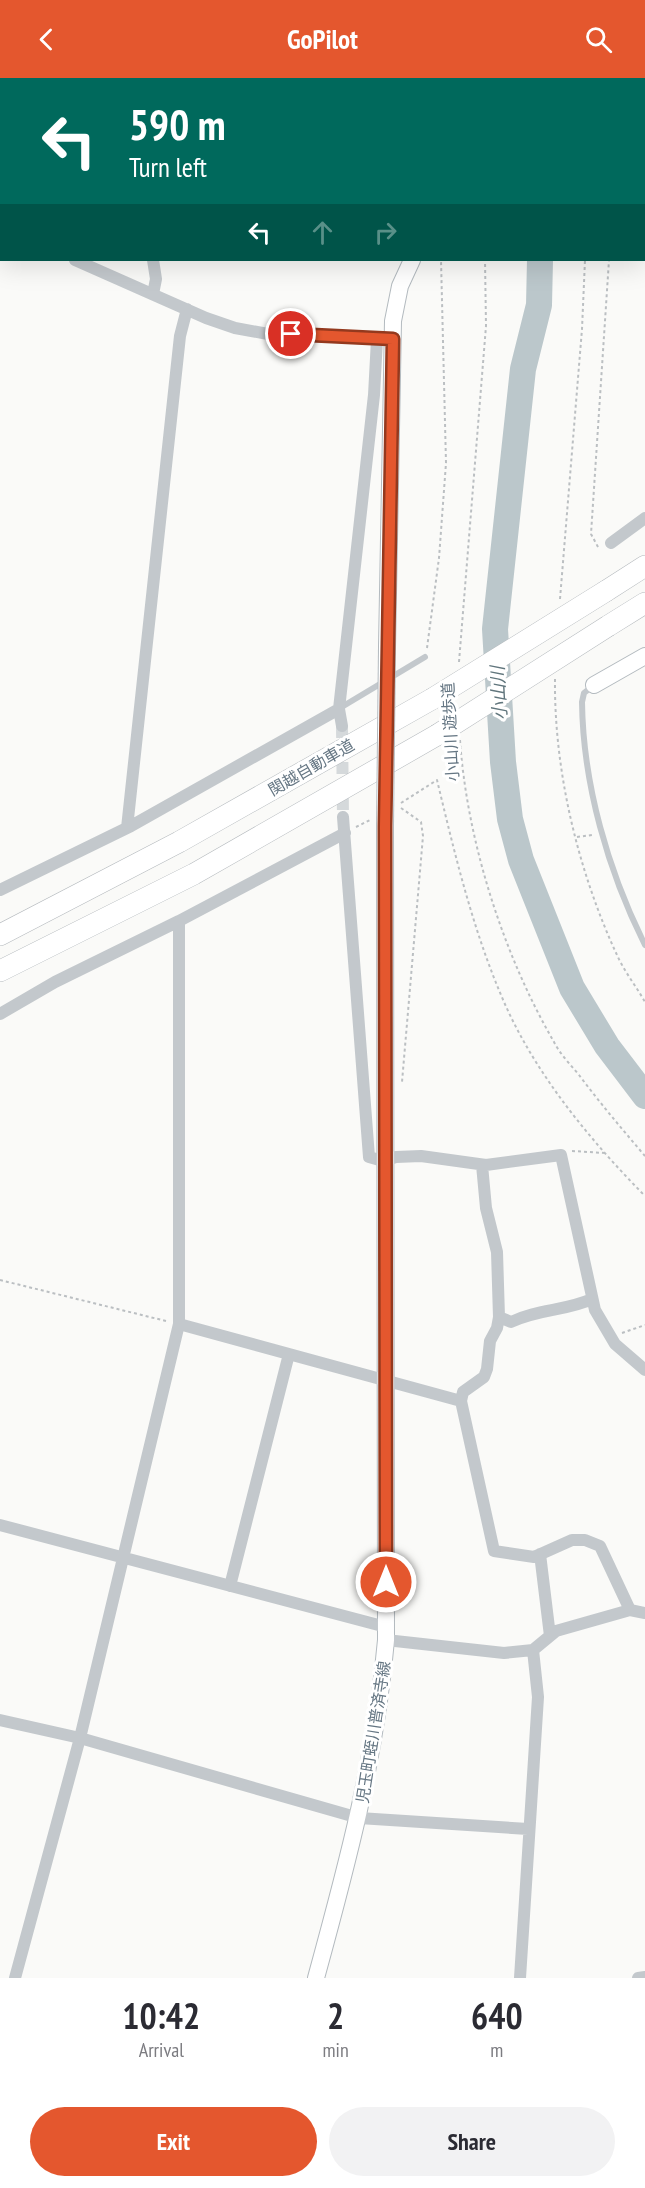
<!DOCTYPE html>
<meta charset="utf-8">
<style>
:root{--surface:#fff;--page:#f2f2f3;--text:#2b2b33;--muted:#7c7c81;--accent:#e4572e}
body{margin:0;font-family:"PT Sans Narrow","Noto Sans JP",sans-serif;background:var(--page);color:var(--text);height:100vh;display:flex;flex-direction:column;font-size:22px;white-space:nowrap}
*{box-sizing:border-box;margin:0}
p{font-size:20px;color:var(--muted)}
.icon{flex:none;width:33px;height:33px;fill:none;stroke:currentColor;stroke-width:2;stroke-linecap:round;stroke-linejoin:round}
.map{position:relative;height:1900px;overflow:hidden}
.drawer{display:flex;flex-direction:column;background:var(--surface);flex:1}
.drawer>*{flex:none}
.guide{position:absolute;left:0px;top:0px;width:645px;height:183px;box-shadow:0 6px 24px #0002;background:#00695c;color:#fff;overflow:hidden}
.pin{position:absolute;display:grid;place-items:center;width:51px;height:51px;color:#fff;margin:-26px;border:3px solid #fff;border-radius:50%;box-shadow:0 2px 6px #0007}
.me{position:absolute;width:66px;margin:-33px;rotate:0deg;stroke-linejoin:round;filter:drop-shadow(0 0 4px #0008)}
.turn{display:flex;align-items:center;gap:21px;height:126px;padding:0 30px;font-size:27px}
.turn .icon{width:78px;height:78px;stroke-width:2.5}
.turn b{display:block;font-size:42px;line-height:51px}
.lanes{display:flex;align-items:center;height:57px;padding:0 30px;background:#0003;justify-content:center;gap:30px;direction:ltr}
.lanes .off{opacity:.35}
.eta{display:flex;justify-content:space-evenly;align-items:center;height:102px;text-align:center}
.eta b{font-size:36px;font-weight:600;line-height:42px}
.action{display:flex;gap:12px;margin-top:auto;padding:12px 30px}
.action a{flex:1;height:69px;border-radius:36px;background:var(--accent);color:#fff;font-size:24px;font-weight:600;line-height:69px;text-align:center}
.action a+a{background:var(--page);color:var(--text)}
header{display:flex;justify-content:space-between;align-items:center;height:78px;padding:0 30px;background:var(--accent);color:#fff;font-size:27px;font-weight:600}
.map>svg:first-child{display:block}
.lines{fill:none;stroke-linecap:round;stroke-linejoin:round}
.stream{stroke:#bbc7cb;stroke-width:4.5}
.river{stroke:#bbc7cb;stroke-width:26}
.street-tunnel{stroke:#d5d9db;stroke-width:12;stroke-dasharray:12 6;stroke-linecap:butt}
.secondary-casing{stroke:#b3babf;stroke-width:18}
.highway-casing{stroke:#b4b9bd;stroke-width:22}
.path{stroke:#bbbfc2;stroke-width:2;stroke-dasharray:3 3;stroke-linecap:butt}
.lane{stroke:#c3c8cc;stroke-width:6}
.street{stroke:#c3c8cc;stroke-width:12}
.secondary{stroke:#fff;stroke-width:16}
.highway{stroke:#fff;stroke-width:21}
.secondary-bridge-casing{stroke:#b3babf;stroke-width:18;stroke-linecap:butt}
.highway-bridge-casing{stroke:#b4b9bd;stroke-width:22;stroke-linecap:butt}
.secondary-bridge{stroke:#fff;stroke-width:16}
.highway-bridge{stroke:#fff;stroke-width:21}
.route-casing{stroke:#94391e;stroke-width:15}
.route{stroke:#e4572e;stroke-width:10}
.labels{text-anchor:middle;stroke-width:6;stroke-linejoin:round;paint-order:stroke}
.street-label{font-size:16px;fill:#657683;stroke:#fff}
.water-label{font-size:18px;font-style:italic;fill:#60757c;stroke:#fff}
</style>
<header><svg class="icon" aria-label="back" viewBox="0 0 24 24"><path d="M15 5l-7 7 7 7"/></svg>GoPilot<svg class="icon" aria-label="search" viewBox="0 0 24 24"><circle cx="10" cy="10" r="6"/><path d="M15 15l6 6"/></svg></header>
<div class="map">
<svg width="645" height="1900" viewBox="0 0 645 1900">
<rect width="100%" height="100%" fill="#fafaf8"/>
<g class="lines">
<path class="stream" d="M43,2V0
M0,62L2,60"/>
<path class="river" d="M471,0L472,2
M540,182L539,227L523,291L495,551L503,684L510,741L521,782L572,910L607,968L645,1018"/>
<path class="street-tunnel" d="M342,648L343,739"/>
<g class="secondary-casing">
<path id="secondary" d="M644,6L645,4
M387,569L393,243L400,208L412,182
M594,607L645,578
M316,1900C347,1787 376,1679 386,1562L385,748"/>
</g>
<g class="highway-casing">
<path id="highway" d="M606,513L645,488
M608,548L645,525
M0,857L179,764L432,621
M0,893L194,796L437,657"/>
</g>
<path class="path" d="M403,0L404,2
M417,0L418,2
M531,0L532,2
M549,0L550,2
M562,0L563,2
M598,469L591,456L609,182
M560,521L582,251L585,182
M427,570L439,480L446,385L441,182
M459,584L486,248L485,182
M555,601C554,693 578,793 617,877C624,893 636,908 645,924
M460,662C467,763 503,876 554,964C560,976 570,986 579,997C600,1025 622,1051 645,1078
M401,725L437,702C455,777 473,853 504,924C536,997 590,1062 645,1118
M401,730L421,744L423,758L402,1004
M356,749L370,742
M577,759L592,757
M572,1073L605,1075
M0,1202L166,1243
M622,1255L645,1247"/>
<path class="lane" d="M294,0L295,2
M594,607L584,615L582,624C583,706 608,793 645,867
M340,630L425,579"/>
<path class="street" d="M164,2L165,0
M644,28L645,29
M0,146L2,147
M75,182L206,240L235,250L268,256L383,261
M153,216L156,201L153,182
M611,465L645,440
M342,648L339,631L374,317L377,261
M343,739L369,1079L383,1083L396,1079L421,1078L486,1087L561,1077L595,1232L615,1266L645,1292
M127,750L180,258L187,231
M0,812L131,748L339,631
M0,936L55,904L179,843L345,755
M499,1239L511,1244C537,1231 566,1233 592,1221
M179,1246L461,1323L494,1473L534,1479L572,1462H585L600,1468L630,1532
M461,1323L463,1314L484,1299L487,1291L490,1263L497,1250L499,1239L497,1174L486,1130L482,1087
M0,1447L386,1549
M540,1476L550,1558
M230,1508L289,1276
M386,1562L504,1575L533,1572L556,1553L630,1532L645,1535
M0,1642L80,1660L359,1740L528,1751
M15,1900L80,1660L179,1246V843
M520,1900L538,1619L533,1572
M638,1900L645,1899"/>
<use href="#secondary" class="secondary"/>
<use href="#highway" class="highway"/>
<g class="secondary-bridge-casing">
<path id="secondary-bridge" d="M385,748L387,569"/>
</g>
<g class="highway-bridge-casing">
<path id="highway-bridge" d="M432,621L606,513
M437,657L608,548"/>
</g>
<use href="#secondary-bridge" class="secondary-bridge"/>
<use href="#highway-bridge" class="highway-bridge"/>
</g>
<g class="lines">
<g class="route-casing">
<path id="route" d="M291,256L393,261L385,748L386,1504"/>
</g>
<use href="#route" class="route"/>
</g>
<g class="labels">
<g class="street-label">
<text transform="translate(450 654) rotate(-93)" y="6">小山川 遊歩道</text>
<text transform="translate(311 689) rotate(-30)" y="6">関越自動車道</text>
<text transform="translate(373 1654) rotate(-81)" y="6">児玉町蛭川普済寺線</text>
</g>
<g class="water-label">
<text transform="translate(499 615) rotate(-93)" y="6">小山川</text>
</g>
</g>
</svg>
<div class="pin" style="left:291px;top:256px;background:#d93025"><svg class="icon" aria-label="arrive" viewBox="0 0 24 24"><path d="M6 21V4h12l-3 4 3 4H6"/></svg></div>
<svg class="me" style="left:386px;top:1504px" viewBox="-20 -20 40 40"><circle r="17" fill="#e4572e" stroke="#fff" stroke-width="3"/><path d="M0-11L8 9 0 5-8 9z" fill="#fff"/></svg>
<div class="guide">
<div class="turn"><svg class="icon" aria-label="left" viewBox="0 0 24 24"><path d="M17 20v-9H6M10 6l-5 5 5 5"/></svg><div><b>590 m</b>Turn left</div></div>
<div class="lanes"><svg class="icon" aria-label="left" viewBox="0 0 24 24"><path d="M17 20v-9H6M10 6l-5 5 5 5"/></svg><svg class="icon off" aria-label="ahead" viewBox="0 0 24 24"><path d="M12 20V5M6 11l6-6 6 6"/></svg><svg class="icon off" aria-label="right" viewBox="0 0 24 24"><path d="M7 20v-9h11M14 6l5 5-5 5"/></svg></div>
</div>
</div>
<section class="drawer">
<div class="eta">
<div><b>10:42</b><p>Arrival</p></div>
<div><b>2</b><p>min</p></div>
<div><b>640</b><p>m</p></div>
</div>
<div class="action"><a>Exit</a><a>Share</a></div>
</section>
